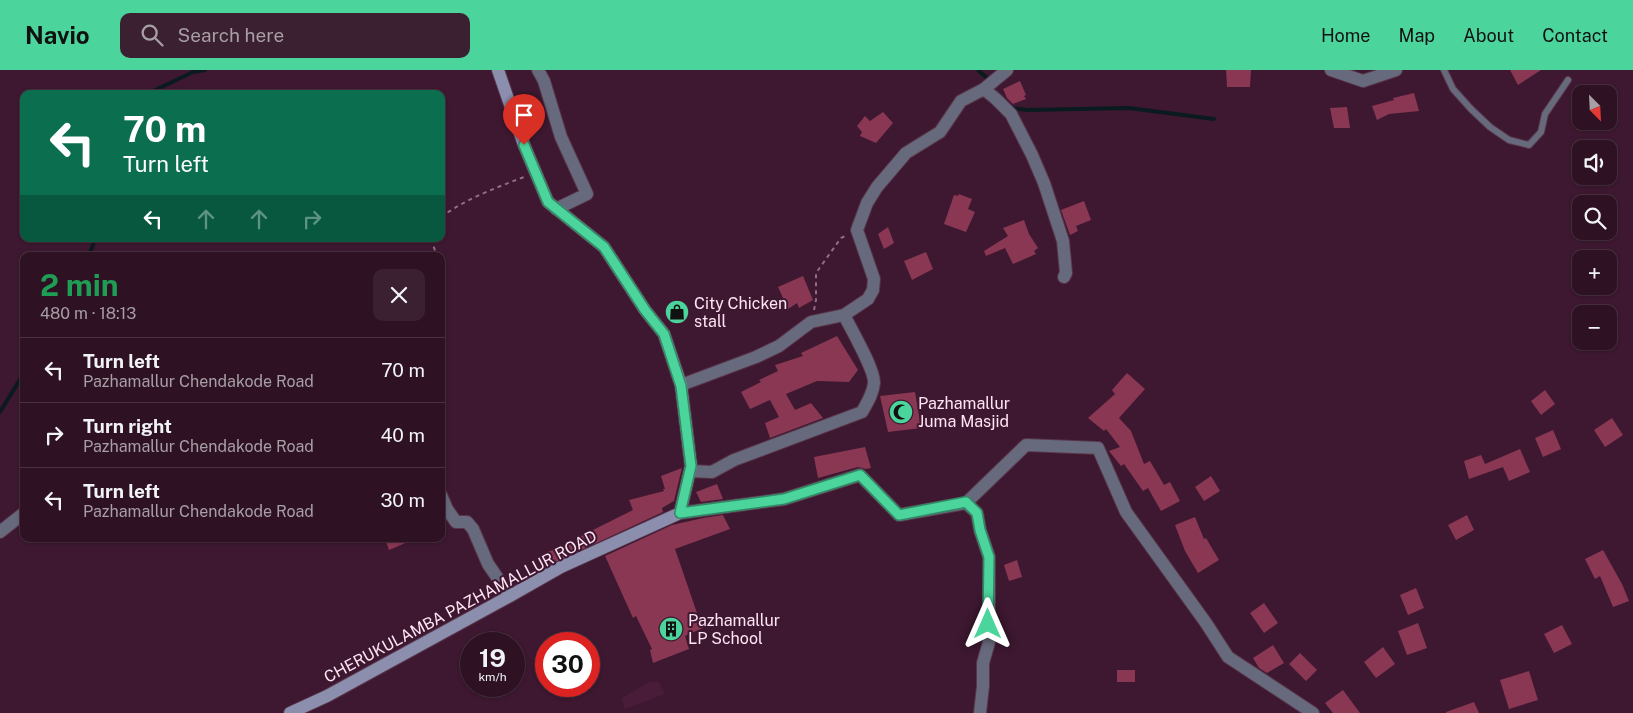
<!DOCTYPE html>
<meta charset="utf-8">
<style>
:root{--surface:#2e1224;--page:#3a2031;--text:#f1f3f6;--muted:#a79ea6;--line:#493241;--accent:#4bd49b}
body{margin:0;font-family:"Public Sans",sans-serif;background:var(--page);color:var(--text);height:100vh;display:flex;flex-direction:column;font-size:19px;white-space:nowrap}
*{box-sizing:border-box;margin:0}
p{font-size:16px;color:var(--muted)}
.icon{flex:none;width:28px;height:28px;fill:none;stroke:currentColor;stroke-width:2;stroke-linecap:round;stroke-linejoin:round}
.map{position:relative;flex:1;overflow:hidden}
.panel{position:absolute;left:20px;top:182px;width:425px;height:290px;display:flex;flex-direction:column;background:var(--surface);border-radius:10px;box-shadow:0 1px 4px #0004,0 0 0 1px var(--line)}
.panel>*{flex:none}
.banner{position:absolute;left:20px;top:20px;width:425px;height:152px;border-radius:10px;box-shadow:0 1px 4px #0004,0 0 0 1px var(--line);background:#0b6e4f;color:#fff;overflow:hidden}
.needle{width:32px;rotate:156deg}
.controls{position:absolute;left:1572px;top:15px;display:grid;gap:10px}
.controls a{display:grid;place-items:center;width:45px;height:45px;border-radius:10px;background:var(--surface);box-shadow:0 1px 4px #0004,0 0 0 1px var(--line);font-size:25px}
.speed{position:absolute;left:460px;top:562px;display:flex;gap:10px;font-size:25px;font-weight:700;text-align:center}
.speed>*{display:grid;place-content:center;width:65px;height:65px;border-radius:50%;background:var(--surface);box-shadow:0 1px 4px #0004,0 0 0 1px var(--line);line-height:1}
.speed small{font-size:12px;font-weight:400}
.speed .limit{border:8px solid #d22;background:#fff;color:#111}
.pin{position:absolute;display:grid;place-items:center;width:42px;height:42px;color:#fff;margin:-51px -21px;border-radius:50% 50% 50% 0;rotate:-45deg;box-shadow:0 0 5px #0007}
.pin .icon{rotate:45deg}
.me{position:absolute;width:55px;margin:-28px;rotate:0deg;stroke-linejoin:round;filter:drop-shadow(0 0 4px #0008)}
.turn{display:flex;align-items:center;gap:18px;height:105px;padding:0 20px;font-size:22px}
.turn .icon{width:65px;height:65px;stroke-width:2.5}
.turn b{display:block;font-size:35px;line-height:42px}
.lanes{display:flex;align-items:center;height:48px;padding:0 20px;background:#0003;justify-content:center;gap:25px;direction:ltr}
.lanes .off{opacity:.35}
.round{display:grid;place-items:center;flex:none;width:52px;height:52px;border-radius:10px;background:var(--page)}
.summary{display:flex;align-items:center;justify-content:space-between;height:85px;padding:0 20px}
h1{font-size:30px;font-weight:700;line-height:38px;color:#1e9e55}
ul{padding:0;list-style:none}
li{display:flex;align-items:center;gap:15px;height:65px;padding:0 20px;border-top:1px solid var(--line)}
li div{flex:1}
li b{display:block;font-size:19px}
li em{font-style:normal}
header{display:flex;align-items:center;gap:30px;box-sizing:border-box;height:70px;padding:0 25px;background:var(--accent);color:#111}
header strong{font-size:24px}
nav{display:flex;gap:28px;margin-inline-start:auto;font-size:18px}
.search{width:350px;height:45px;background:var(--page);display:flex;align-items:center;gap:12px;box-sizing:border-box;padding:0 18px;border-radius:10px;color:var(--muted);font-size:19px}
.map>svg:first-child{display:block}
.built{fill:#491d3a}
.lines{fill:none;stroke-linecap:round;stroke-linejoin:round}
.stream{stroke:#0a1a1f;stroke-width:4}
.building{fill:#8a3753}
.lane-casing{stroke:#58354b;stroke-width:8}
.street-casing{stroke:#58354b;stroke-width:14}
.secondary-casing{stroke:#58354b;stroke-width:14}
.path{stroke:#8f6f83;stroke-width:2;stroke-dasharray:4 4;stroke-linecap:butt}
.lane{stroke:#67697c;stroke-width:6}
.street{stroke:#67697c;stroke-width:12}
.secondary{stroke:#8b8ead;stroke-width:12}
.route-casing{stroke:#318a65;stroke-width:12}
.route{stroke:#4bd49b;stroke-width:9}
.labels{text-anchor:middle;stroke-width:4;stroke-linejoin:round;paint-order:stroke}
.poi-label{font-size:16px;fill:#ffe5f4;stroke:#3d1830;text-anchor:start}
.street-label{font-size:16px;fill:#ffe5f4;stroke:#3d1830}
</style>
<header>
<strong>Navio</strong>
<div class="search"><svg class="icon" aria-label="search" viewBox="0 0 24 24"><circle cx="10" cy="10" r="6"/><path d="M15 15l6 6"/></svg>Search here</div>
<nav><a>Home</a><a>Map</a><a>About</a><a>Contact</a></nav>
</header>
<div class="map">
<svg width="1633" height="643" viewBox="0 0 1633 643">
<rect width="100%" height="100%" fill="#3d1830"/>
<path class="built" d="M649,612H659L665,624L624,639L622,628Z"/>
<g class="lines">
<path class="stream" d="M978,0L985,6L990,13
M147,24L193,2L205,0
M1012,38L1027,40L1129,38L1214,49
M89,186L95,169
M0,342L24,303"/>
</g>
<path class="building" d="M1226,0H1251L1250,17H1227Z
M1510,0H1541L1518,15Z
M1020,11L1026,25L1024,26L1026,29L1013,34L1007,28L1003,19Z
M1414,23L1419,41L1389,44L1377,50L1372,36L1394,30L1393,28Z
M1347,37L1350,58H1334L1330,38Z
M883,42L893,53L876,73L860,66L862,62L857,56L865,46L870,51Z
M959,124L972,129L968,139L975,142L966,162L944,154L954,125L958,126Z
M1084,131L1091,150L1076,156L1078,161L1070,165L1061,140Z
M1024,150L1029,164L1038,178L1034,181L1036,184L1013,194L1005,178L986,186L984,181L1008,166L1003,158Z
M888,157L894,173L884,179L878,164Z
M926,182L933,199L912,210L904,191Z
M803,206L813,230L799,238L797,233L788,239L778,217Z
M837,266L858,300L849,312L817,311L786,324L795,340L811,333L823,348L770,368L765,353L779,347L770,330L750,339L741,322L761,312L759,310L778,301L775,295L803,286L801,283Z
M1127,303L1145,319L1119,348L1131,361L1144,394L1150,391L1164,415L1170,412L1180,431L1161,441L1148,418L1143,421L1124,394L1121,396L1109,381L1120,377L1106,359L1104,361L1088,348L1115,324L1112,320Z
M1545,320L1555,334L1541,345L1531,331Z
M915,322L921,358L888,362L880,326Z
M1612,348L1623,365L1605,377L1594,360Z
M1553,360L1561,379L1543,387L1535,368Z
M865,377L871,398L866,399L858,397L818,408L814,387Z
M1520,379L1530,402L1509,411L1503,397L1469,409L1464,391L1481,385L1485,394Z
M682,398L674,431L662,438L663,442L547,496L542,484L578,471L577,468L633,440L629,430L664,421L663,419H665L661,406Z
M1211,406L1220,421L1204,431L1195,417Z
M717,414L723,429L701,432L696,422Z
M723,445L730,459L675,479L697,543L705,557L685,566L689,579L653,593L650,580L652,579L636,546L633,548L605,486L672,455L703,448Z
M1467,445L1474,460L1456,470L1448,455Z
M1195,447L1204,469L1206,468L1219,490L1198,503L1185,481L1175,455Z
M385,469H415L389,480Z
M1603,480L1622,514L1629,531L1613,537L1600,506L1595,509L1585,489Z
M1017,490L1022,507L1009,511L1004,495Z
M1416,518L1424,538L1408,545L1400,525Z
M1264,533L1278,553L1264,563L1250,543Z
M1418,553L1427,578L1407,585L1398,561Z
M1562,555L1572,574L1554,583L1544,564Z
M1273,575L1284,593L1267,603L1259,598L1253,588Z
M1383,577L1395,594L1376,608L1364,592Z
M1300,583L1317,600L1306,611L1289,594Z
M1117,600H1135V612H1117Z
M1529,601L1538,630L1509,639L1500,610Z
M1343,620L1360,643H1333L1325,633Z
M1474,632L1479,643H1446V642Z"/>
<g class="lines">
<g class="lane-casing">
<path id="lane" d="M1444,0L1453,19L1471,39L1490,57L1509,70L1529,75L1541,62L1545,44L1568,10"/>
</g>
<g class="street-casing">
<path id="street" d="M538,0L544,11L561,67L587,124L556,139
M1331,0L1363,11L1396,0
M984,19L996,29L1011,44L1032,85L1044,113L1063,171L1066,203L1064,207
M681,315L756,287L779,276L811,252L844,245L868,229L873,220L874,209L857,160L867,133L877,117L906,83L940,62L961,31L984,19L1007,0
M690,401L712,402L734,390L862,342C867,333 873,324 874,313C875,300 851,259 844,245
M441,425L447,439L456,452H467L473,459L488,494L510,526
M966,433L977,443L980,460L989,487V572L983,593V616L980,643
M680,443L784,429L860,405L899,445L966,433L1026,375L1098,378L1126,442L1206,553L1228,587L1313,643
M0,462L24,443"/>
</g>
<g class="secondary-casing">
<path id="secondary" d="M290,643L327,626L510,526L561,497L680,443L691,396L681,315L664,264L645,240L604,177L548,132L524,75L498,0"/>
</g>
<path class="path" d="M441,147C466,129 495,118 524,107
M431,169L437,186
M814,240L816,230V203L841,168L845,166"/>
<use href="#lane" class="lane"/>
<use href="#street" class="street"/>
<use href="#secondary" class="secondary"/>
</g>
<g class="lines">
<g class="route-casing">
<path id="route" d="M524,75L548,132L604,177L645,240L664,264L681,316L691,396L680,443L784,429L860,405L899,445L966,432L977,443L980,460L989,487L988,554"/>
</g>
<use href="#route" class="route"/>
</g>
<defs>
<g id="shop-disc" transform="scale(1.25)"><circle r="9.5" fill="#4bd49b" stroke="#3d1830"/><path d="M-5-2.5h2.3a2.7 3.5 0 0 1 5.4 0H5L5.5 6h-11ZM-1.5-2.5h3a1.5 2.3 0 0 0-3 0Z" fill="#111"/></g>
<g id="mosque-disc" transform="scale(1.25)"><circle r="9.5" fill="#4bd49b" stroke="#3d1830"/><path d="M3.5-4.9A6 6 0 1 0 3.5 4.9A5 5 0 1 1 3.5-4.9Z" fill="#111"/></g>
<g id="building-disc" transform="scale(1.25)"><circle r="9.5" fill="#4bd49b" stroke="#3d1830"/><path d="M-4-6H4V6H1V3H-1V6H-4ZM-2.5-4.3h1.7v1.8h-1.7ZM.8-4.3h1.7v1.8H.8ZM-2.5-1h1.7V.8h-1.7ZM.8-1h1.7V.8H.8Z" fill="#111"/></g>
</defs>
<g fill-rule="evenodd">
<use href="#shop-disc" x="677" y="242"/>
<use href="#mosque-disc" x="901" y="342"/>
<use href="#building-disc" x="671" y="559"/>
</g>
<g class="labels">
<g class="poi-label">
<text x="694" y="239">City Chicken<tspan x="694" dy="18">stall</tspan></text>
<text x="918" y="339">Pazhamallur<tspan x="918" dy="18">Juma Masjid</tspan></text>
<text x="688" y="556">Pazhamallur<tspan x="688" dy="18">LP School</tspan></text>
</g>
<g class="street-label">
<text transform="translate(460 536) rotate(-28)" y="6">CHERUKULAMBA PAZHAMALLUR ROAD</text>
</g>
</g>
</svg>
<div class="controls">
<a><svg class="needle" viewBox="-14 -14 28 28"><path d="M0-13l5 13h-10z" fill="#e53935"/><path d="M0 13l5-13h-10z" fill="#a79ea6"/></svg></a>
<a><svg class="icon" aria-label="sound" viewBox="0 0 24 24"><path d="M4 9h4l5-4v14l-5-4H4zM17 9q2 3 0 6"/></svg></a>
<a><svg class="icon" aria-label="search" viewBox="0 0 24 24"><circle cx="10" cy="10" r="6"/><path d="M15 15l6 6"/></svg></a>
<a>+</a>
<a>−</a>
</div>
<div class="speed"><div>19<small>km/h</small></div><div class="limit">30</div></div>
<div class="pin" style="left:524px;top:75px;background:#d93025"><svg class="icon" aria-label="arrive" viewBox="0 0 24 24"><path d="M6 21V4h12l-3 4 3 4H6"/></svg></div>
<svg class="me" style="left:988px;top:554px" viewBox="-20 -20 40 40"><path d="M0-17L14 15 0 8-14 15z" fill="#4bd49b" stroke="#fff" stroke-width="4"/></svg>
<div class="banner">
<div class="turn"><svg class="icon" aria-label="left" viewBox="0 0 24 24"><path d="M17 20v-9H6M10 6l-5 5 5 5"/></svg><div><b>70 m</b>Turn left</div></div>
<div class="lanes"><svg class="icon" aria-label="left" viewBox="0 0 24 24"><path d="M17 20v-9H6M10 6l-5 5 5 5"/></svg><svg class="icon off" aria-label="ahead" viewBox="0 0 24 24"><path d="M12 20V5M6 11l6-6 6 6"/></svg><svg class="icon off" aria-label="ahead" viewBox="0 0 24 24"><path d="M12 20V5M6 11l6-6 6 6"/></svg><svg class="icon off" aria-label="right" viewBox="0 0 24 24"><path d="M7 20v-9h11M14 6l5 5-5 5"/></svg></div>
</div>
<section class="panel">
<div class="summary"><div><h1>2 min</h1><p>480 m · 18:13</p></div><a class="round"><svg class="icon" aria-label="close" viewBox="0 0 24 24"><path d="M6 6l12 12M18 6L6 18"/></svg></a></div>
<ul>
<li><svg class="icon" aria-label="left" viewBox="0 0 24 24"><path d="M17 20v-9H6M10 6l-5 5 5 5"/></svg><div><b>Turn left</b><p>Pazhamallur Chendakode Road</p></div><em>70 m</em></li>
<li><svg class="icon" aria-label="right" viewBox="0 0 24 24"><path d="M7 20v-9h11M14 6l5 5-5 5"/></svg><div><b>Turn right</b><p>Pazhamallur Chendakode Road</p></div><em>40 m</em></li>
<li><svg class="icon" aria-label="left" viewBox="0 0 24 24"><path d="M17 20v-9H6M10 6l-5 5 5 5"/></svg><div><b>Turn left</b><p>Pazhamallur Chendakode Road</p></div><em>30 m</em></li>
</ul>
</section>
</div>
